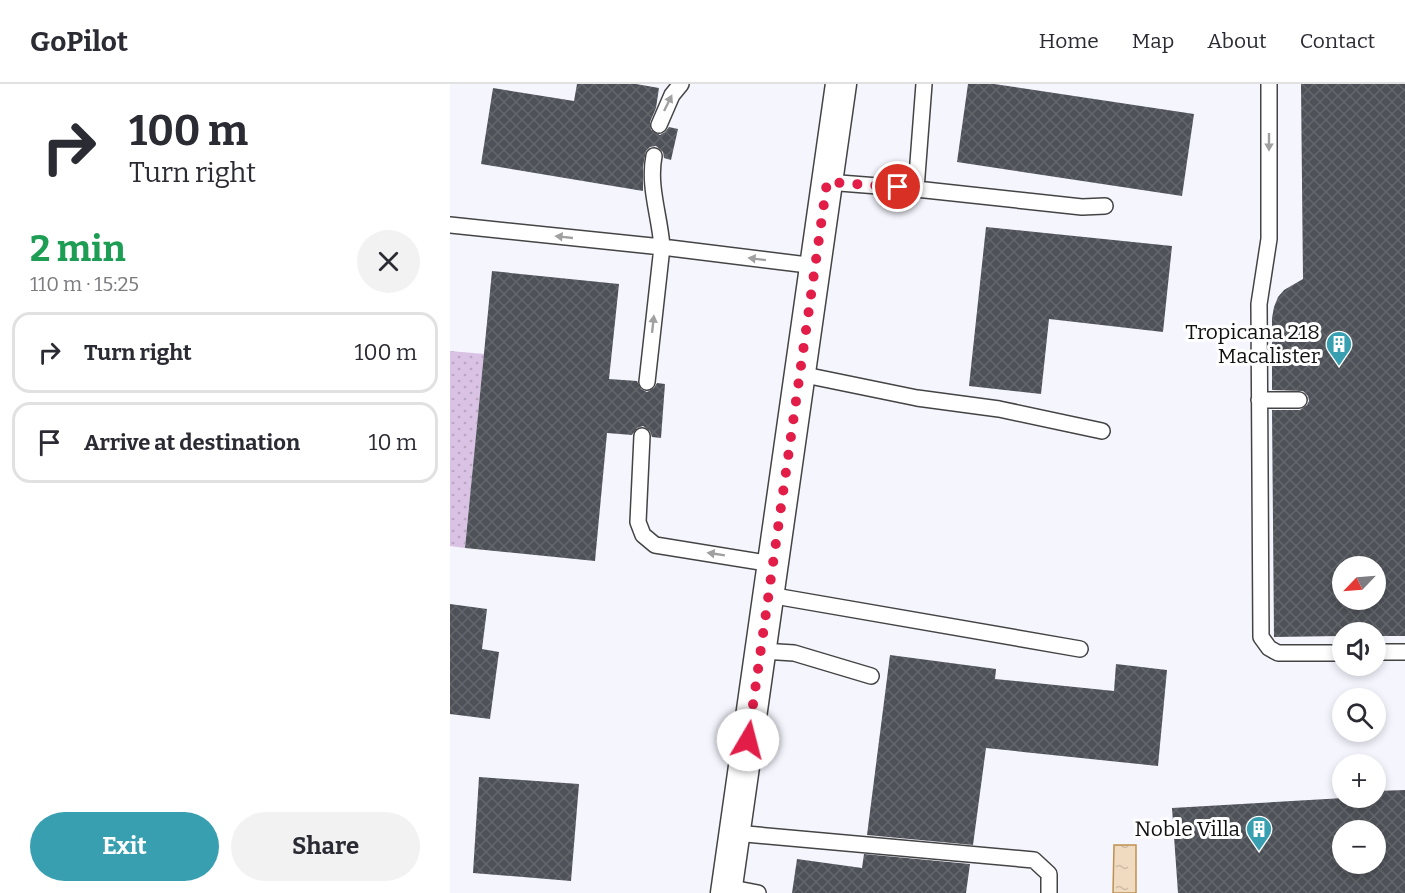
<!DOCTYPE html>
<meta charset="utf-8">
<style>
:root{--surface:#fff;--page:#f2f2f3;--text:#2b2b33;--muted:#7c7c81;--line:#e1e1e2;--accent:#389fb1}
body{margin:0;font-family:Bitter,serif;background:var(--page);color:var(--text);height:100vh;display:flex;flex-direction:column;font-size:22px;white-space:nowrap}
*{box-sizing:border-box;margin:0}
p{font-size:20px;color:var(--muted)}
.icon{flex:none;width:33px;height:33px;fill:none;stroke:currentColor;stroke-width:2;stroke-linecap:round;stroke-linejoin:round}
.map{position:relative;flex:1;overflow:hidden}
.side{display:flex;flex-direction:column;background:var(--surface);width:450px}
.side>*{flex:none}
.guide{background:#fff;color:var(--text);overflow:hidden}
.needle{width:39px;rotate:245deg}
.fabs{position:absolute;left:882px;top:472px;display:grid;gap:12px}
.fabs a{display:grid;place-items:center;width:54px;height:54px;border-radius:50%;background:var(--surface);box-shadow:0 3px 9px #0003;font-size:30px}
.pin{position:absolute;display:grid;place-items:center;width:51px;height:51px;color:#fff;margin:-26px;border:3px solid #fff;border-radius:50%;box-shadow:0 2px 6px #0007}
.me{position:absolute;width:66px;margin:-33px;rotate:8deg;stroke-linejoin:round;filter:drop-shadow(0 0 4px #0008)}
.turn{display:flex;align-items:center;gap:21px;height:126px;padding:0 30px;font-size:27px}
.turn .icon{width:78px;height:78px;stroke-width:2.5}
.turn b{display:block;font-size:42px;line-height:51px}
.round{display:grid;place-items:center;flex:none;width:63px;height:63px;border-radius:32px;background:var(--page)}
.summary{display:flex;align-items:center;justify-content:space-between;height:102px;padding:0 30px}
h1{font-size:36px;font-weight:700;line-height:45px;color:#1e9e55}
.cta{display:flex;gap:12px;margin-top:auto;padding:12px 30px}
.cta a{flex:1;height:69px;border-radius:36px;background:var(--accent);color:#fff;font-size:24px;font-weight:700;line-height:69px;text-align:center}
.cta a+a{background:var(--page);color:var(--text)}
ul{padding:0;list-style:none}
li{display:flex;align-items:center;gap:18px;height:81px;margin:0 12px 9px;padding:0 18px;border:3px solid var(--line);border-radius:18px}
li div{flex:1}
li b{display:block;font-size:22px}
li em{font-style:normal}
header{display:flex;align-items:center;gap:36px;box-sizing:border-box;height:84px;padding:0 30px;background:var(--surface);border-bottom:2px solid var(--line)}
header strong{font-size:28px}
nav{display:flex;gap:33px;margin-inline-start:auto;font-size:21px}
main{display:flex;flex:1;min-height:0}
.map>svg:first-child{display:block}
.grass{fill:url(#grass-dots)}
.water{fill:url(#water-ripples);stroke:#be914f;stroke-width:1.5}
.building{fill:url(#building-cross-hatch);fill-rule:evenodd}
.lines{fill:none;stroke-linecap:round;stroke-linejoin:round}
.lane-casing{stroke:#444;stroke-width:18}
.street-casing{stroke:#444;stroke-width:33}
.lane{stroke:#fff;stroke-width:15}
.street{stroke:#fff;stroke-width:30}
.oneway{fill:#a0a0a0}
.route{stroke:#e11d48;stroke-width:10;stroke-dasharray:0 18}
.labels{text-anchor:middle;stroke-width:6;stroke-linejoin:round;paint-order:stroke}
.poi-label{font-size:21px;fill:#111;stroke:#fff;text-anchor:end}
</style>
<header>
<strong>GoPilot</strong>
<nav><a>Home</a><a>Map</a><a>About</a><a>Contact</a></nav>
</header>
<main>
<section class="side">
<div class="guide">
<div class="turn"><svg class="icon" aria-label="right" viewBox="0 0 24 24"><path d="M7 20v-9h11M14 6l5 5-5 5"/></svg><div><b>100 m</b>Turn right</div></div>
</div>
<div class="summary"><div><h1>2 min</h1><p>110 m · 15:25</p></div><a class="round"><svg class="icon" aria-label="close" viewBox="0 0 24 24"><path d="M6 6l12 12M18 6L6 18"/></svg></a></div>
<ul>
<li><svg class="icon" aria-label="right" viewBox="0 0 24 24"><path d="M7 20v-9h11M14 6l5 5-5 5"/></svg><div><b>Turn right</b></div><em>100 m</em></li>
<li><svg class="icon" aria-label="arrive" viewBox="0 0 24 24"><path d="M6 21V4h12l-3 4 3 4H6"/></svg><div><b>Arrive at destination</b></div><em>10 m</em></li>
</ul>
<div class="cta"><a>Exit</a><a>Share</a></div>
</section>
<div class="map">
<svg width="955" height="809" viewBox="0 0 955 809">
<defs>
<pattern id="grass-dots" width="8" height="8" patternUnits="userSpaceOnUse" patternTransform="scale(1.5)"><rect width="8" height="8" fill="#dac2e5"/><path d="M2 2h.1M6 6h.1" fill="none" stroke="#baa6c3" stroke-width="1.8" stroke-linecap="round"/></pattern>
<pattern id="water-ripples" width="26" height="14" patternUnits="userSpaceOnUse" patternTransform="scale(1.5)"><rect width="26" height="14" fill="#f0dbc0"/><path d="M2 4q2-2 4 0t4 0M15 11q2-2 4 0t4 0" fill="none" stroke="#cdbba4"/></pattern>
<pattern id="building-cross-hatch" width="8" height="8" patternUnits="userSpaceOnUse" patternTransform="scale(1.5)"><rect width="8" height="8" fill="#4e5258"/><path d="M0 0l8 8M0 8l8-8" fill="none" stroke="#63666b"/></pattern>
</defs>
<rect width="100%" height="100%" fill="#f5f5fe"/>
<path class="grass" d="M0,267L34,270L15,464L0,462Z"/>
<path class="water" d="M664,761H686V809H663Z"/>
<path class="building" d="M127,0H186L209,4L206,24L200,38L201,46L210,51L215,48L219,43L228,45L221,76L214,74L213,68L206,62L200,63L196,67L193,82V107L31,80L43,4L124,17Z
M518,0H544L744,30L732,112L507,78Z
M851,0H955V552H926V549H892V552L824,553L822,326H850L857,321L859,317L858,312L853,307L822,306V234L824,223L828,213L834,206L853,195ZM892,483H926V516H892Z
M536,143L722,162L713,248L599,235L591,310L519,302Z
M42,187L169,200L159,295L187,297L191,305L197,308L204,304L207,299L215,300L211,354L202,353L200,347L193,342L187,344L182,351L157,349L145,477L15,464Z
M0,520L37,525L32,565L49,568L40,635L0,630Z
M440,571L546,585L545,595L664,607L666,580L717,586L708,682L536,664L523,761L417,751Z
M29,693L129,700L121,797L23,789Z
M955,706V809H728L722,724L894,714H926V707ZM892,747H926V780H892Z
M414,770L520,780L516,809H342L347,775L412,784Z"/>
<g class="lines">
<g class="lane-casing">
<path id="lane" d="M819,0V155L809,220L811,553L819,564L828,569H892
M209,41L222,11L231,0
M377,98L466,105L632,123L655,122
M466,105L474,0
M0,141L212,163L366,182
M350,290L467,314L549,325L652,347
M197,298L212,163C210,133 198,102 204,72
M809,316H849
M192,352L188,438L193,451L205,461L323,480
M319,511L630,565
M311,567L344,569L421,592
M926,568H955
M285,749L584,776L599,790V809
M277,803L308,809"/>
</g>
<g class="street-casing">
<path id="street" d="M276,809L391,0"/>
</g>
<use href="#lane" class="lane"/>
<use href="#street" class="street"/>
</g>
<defs><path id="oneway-solid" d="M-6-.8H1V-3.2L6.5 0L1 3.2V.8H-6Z" transform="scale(1.5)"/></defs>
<g class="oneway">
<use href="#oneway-solid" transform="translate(218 19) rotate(-64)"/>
<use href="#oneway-solid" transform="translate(819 58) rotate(90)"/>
<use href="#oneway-solid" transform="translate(114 153) rotate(-174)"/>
<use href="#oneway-solid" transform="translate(307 175) rotate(-173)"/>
<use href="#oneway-solid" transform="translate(203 240) rotate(-84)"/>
<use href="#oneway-solid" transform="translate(266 470) rotate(-171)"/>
</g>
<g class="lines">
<path class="route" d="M298,656L377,98L448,103"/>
</g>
<defs>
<g id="building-pin" transform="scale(1.35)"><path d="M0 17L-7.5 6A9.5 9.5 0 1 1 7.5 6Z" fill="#389fb1" stroke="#fff"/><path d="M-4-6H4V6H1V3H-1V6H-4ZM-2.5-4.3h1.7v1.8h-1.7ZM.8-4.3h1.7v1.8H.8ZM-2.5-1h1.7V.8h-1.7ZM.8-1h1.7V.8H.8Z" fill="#fff"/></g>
</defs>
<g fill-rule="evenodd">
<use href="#building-pin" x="889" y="260"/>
<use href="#building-pin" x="809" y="745"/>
</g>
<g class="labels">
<g class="poi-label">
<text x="870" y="255">Tropicana 218<tspan x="870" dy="24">Macalister</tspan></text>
<text x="790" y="752">Noble Villa</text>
</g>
</g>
</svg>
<div class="fabs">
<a><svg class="needle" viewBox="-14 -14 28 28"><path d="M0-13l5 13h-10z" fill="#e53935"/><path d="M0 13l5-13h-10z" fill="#7c7c81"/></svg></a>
<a><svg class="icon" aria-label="sound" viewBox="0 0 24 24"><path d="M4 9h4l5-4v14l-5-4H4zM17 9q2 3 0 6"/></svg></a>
<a><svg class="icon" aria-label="search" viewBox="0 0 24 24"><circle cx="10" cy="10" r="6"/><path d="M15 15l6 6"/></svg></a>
<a>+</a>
<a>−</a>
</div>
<div class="pin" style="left:448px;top:103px;background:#d93025"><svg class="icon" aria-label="arrive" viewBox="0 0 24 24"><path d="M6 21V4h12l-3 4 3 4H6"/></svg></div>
<svg class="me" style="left:298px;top:656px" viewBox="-20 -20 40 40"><circle r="19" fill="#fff"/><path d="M0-13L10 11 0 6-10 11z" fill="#e11d48"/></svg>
</div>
</main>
